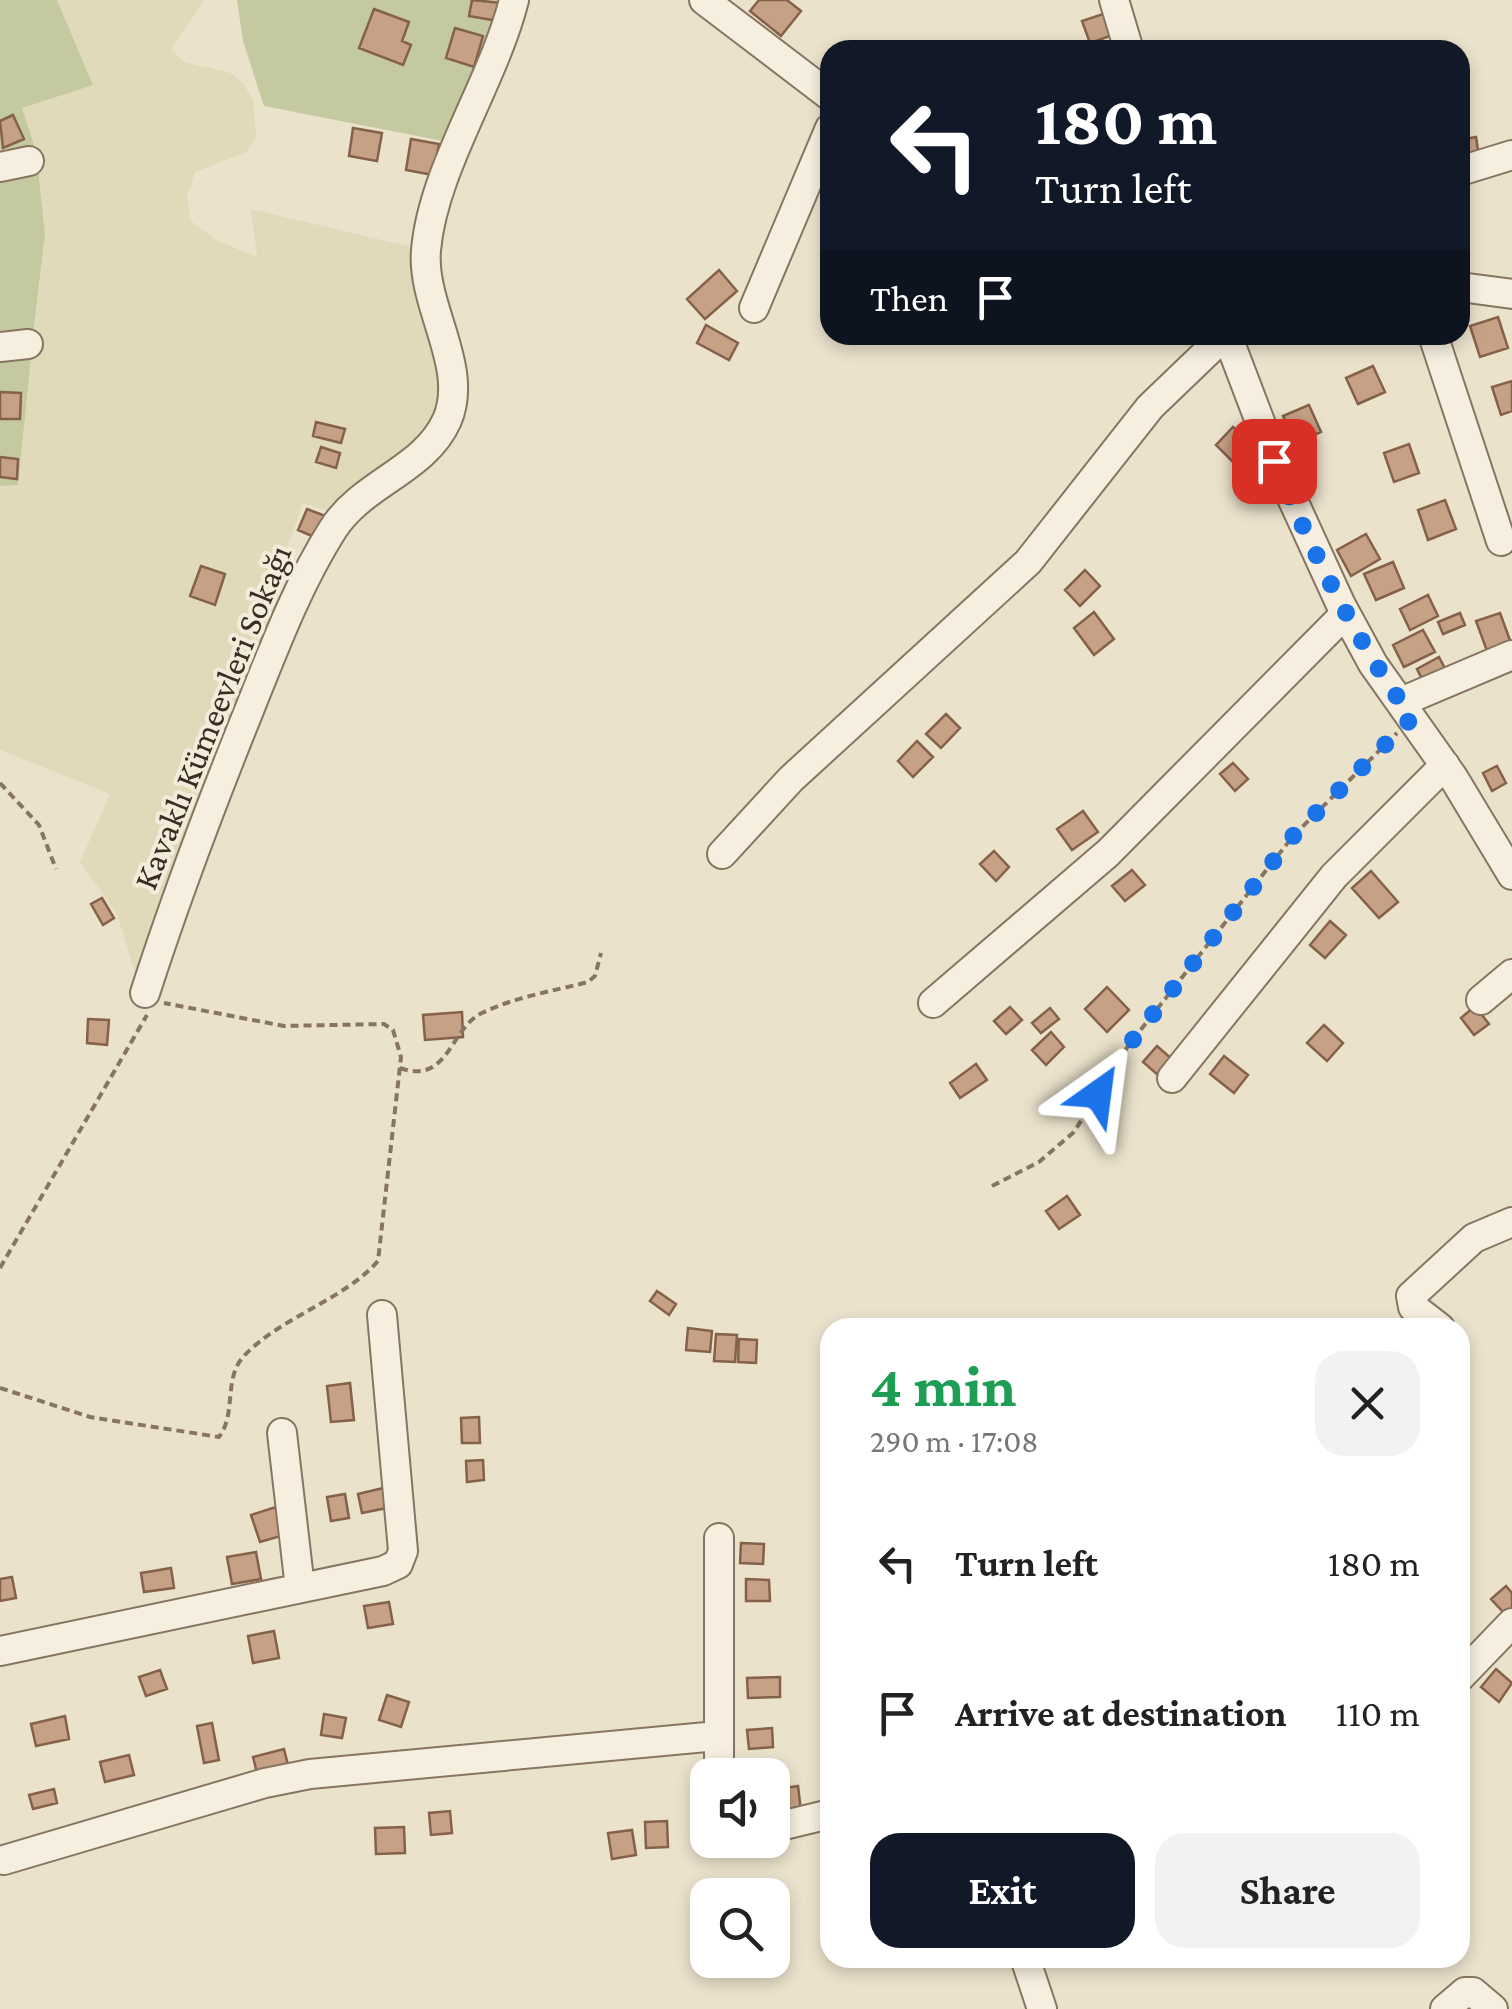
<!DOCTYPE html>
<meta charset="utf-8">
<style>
:root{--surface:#fff;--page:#f2f2f2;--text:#222;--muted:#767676;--accent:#111827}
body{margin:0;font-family:"Crimson Pro",serif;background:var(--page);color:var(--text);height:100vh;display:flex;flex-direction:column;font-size:38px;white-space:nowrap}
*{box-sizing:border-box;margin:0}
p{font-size:32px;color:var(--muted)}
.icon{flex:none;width:55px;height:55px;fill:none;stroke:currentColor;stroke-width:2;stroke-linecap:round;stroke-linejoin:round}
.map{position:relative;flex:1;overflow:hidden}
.sheet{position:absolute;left:820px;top:1318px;width:650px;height:650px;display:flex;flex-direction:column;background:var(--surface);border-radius:30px;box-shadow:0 5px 15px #0003}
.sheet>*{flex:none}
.guide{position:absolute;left:820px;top:40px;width:650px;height:305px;border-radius:30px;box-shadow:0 5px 15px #0003;background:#111827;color:#fff;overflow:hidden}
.fabs{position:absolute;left:690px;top:1758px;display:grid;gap:20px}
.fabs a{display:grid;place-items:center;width:100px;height:100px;border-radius:20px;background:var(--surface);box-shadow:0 5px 15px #0003;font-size:50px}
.pin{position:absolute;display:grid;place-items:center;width:85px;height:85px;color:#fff;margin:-42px;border-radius:20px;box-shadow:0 5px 15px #0006}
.me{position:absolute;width:110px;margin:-55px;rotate:31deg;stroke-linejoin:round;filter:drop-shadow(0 0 8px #0008)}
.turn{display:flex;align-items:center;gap:35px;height:210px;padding:0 50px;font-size:45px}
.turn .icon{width:130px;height:130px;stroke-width:2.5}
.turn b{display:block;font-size:70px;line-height:85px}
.then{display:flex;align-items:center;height:95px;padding:0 50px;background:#0003;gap:20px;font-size:38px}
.round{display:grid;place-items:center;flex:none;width:105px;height:105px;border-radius:30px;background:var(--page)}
.overview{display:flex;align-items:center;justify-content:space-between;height:170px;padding:0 50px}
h1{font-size:60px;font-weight:700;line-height:75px;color:#1e9e55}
.primary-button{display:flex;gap:20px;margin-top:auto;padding:20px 50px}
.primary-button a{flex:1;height:115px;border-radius:30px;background:var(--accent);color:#fff;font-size:40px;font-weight:700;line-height:115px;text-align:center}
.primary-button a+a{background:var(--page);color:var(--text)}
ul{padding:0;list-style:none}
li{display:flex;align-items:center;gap:30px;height:150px;padding:0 50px}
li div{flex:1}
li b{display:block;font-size:38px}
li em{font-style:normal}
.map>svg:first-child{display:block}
.farmland{fill:#e0daba}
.green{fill:#c4c9a0}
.building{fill:#c6a185;stroke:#846149;stroke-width:2.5}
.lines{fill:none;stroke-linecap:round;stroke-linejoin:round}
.minor-casing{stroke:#877561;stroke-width:32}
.path{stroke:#877561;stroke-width:4;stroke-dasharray:8 5;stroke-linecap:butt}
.minor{stroke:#f6efdf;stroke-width:28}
.route{stroke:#1a73e8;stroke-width:18;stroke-dasharray:0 32.4}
.labels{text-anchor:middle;stroke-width:8;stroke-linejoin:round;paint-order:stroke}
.street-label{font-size:35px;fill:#392e23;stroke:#f3ecdb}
</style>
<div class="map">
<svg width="1512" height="2009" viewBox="0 0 1512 2009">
<rect width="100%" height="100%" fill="#ebe2cc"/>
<path class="farmland" d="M57,0H205L171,49L184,62L231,73L243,83L253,100L256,136L247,152L195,172L187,197L191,221L216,240L257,257L251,209L416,248L443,376L436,429L336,513L303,503L270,599L290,605L265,658L249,652L243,670L259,677L140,989L117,914L80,862L110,794L0,750V486L18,485L45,234L37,154L21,108L93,84Z"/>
<path class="green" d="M0,0H57L93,85L22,108L37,154L0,161Z
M237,0H502L453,143L264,106L243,41Z
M38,167L45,234L33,337L0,341V176Z
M32,350L18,485L0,486V354Z"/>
<path class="building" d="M472,0L502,3L498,21L469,16Z
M759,0H787L801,11L781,36L750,11Z
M374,9L409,22L402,41L411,45L403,65L359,48Z
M1109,12L1116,34L1090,43L1082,21Z
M455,28L483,36L474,67L446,58Z
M13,115L24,139L3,148L0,121Z
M353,128L382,133L377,161L349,156Z
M1476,137L1480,163L1460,165V140Z
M411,139L439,144L433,175L406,170Z
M719,270L737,291L705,319L687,299Z
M1498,317L1508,348L1480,357L1470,326Z
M706,325L738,343L729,360L697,343Z
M1373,366L1385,392L1358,404L1346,378Z
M1512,381V411L1501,415L1492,387Z
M0,392L21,393L20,419H0Z
M1309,405L1321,432L1295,444L1283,416Z
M316,422L345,429L341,443L313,436Z
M1233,427L1250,443L1232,461L1216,445Z
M1409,444L1419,473L1394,482L1384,453Z
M321,447L340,453L336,468L316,462Z
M0,457L18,459L17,479L0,477Z
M1445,500L1456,529L1428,540L1418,510Z
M307,509L328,517L319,539L298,530Z
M1366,534L1380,559L1351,576L1337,550Z
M1393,562L1404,588L1376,600L1364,574Z
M201,566L225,574L215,605L190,596Z
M1085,570L1100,586L1080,606L1065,590Z
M1428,595L1438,616L1410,630L1400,609Z
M1094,612L1114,639L1094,655L1074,628Z
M1460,613L1465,625L1443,634L1438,622Z
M1500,613L1511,643L1487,651L1476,621Z
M1423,630L1435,652L1404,667L1393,645Z
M1439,657L1450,678L1427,689L1417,669Z
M946,714L960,728L941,748L926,734Z
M917,741L933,757L913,777L898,761Z
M1233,763L1248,779L1235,791L1220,774Z
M1497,766L1506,783L1492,791L1483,773Z
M1083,811L1098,832L1072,850L1057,829Z
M994,851L1009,867L996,881L980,864Z
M1132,870L1145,885L1125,901L1112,886Z
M1371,871L1398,902L1379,918L1352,888Z
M102,898L114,918L103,925L91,904Z
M1330,921L1346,935L1325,958L1310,945Z
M1107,987L1129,1010L1107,1032L1085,1009Z
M1475,1006L1489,1024L1474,1035L1461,1018Z
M1010,1007L1022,1020L1006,1034L994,1021Z
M1050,1008L1059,1019L1041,1033L1032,1023Z
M462,1012L463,1037L425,1040L423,1015Z
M88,1019L109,1020L107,1045L87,1043Z
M1324,1025L1343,1043L1327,1061L1307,1043Z
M1051,1032L1064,1047L1046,1065L1032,1050Z
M1157,1046L1181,1067L1167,1083L1143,1062Z
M1224,1056L1248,1075L1234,1093L1210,1074Z
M976,1064L987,1080L960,1098L950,1083Z
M1067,1196L1080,1215L1059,1229L1046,1211Z
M657,1291L676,1304L669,1315L650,1301Z
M688,1328L712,1331L710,1352L686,1350Z
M716,1334L737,1335L735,1362L714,1361Z
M739,1339L757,1340L756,1363L738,1362Z
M350,1383L354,1420L331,1422L327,1386Z
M479,1417L480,1443H462L461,1418Z
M483,1460L484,1480L467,1482L466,1461Z
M383,1488L387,1508L362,1513L358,1494Z
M345,1494L349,1518L331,1521L327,1497Z
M279,1506L288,1534L260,1542L251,1515Z
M741,1543L764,1544L763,1564L740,1563Z
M256,1552L261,1579L232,1584L227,1557Z
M171,1568L174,1588L144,1592L141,1573Z
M12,1577L16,1598L0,1601V1579Z
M746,1579L769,1580L770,1601H746Z
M1506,1586L1512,1593V1608L1505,1614L1491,1599Z
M389,1602L393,1624L368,1628L364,1606Z
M274,1631L279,1658L253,1663L248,1636Z
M1496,1669L1512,1683L1499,1702L1481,1687Z
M160,1670L167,1689L146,1696L139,1677Z
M780,1677V1697L748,1698L747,1678Z
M387,1695L409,1702L401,1727L379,1720Z
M324,1714L346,1718L342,1738L321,1735Z
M65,1716L69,1739L36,1746L31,1724Z
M212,1723L219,1760L204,1763L197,1726Z
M772,1728L773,1747L749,1749L747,1730Z
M284,1749L289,1769L258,1777L253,1757Z
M129,1755L134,1775L105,1782L100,1762Z
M798,1786L801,1811L774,1815L772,1790Z
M54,1789L57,1803L33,1809L29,1795Z
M450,1811L452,1833L431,1835L429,1813Z
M667,1821L668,1847L646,1848L645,1822Z
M404,1827L405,1853L376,1854L375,1828Z
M632,1830L636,1855L612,1859L608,1833Z"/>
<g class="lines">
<g class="minor-casing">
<path id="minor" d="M704,0L830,96
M1114,0L1129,50
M0,167L29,161
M1460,171L1512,155
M1460,287L1512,294
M754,308L830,128
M1227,335L1275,461L1341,605L1373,664L1453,777L1512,875
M1433,335L1501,541
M0,347L28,344
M1401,702L1512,655
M722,854L791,779L1028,562L1150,407L1225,335
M145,993C176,897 212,802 250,708C274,648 298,584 333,529C362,483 425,470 447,420C470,367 421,306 426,250C433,169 493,83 514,0
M1481,1000L1512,974
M933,1003L1108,853L1345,614
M1172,1078L1334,876L1445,765
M1440,1328L1413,1307L1411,1296L1474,1238L1512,1222
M282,1433L300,1588
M719,1538V1775
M0,1651L383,1571L398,1564L403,1551L382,1315
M1460,1677L1512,1623
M772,1828L830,1814
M4,1860L265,1783L310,1774L717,1736
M1025,1958L1042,2009
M1445,2009L1465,1992H1473L1493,2009"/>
</g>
<path class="path" d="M0,783L39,825L56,869
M400,1068C449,1085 449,1029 482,1013C514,997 554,991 588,982L595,976L601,953
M992,1186L1039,1162L1074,1132L1128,1046L1294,835L1397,733
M0,1268L147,1015
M0,1388L90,1417L219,1437C237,1413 223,1378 244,1356C279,1318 344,1300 378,1261L401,1057L393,1030L384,1024L284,1026L164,1003"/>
<use href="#minor" class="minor"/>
</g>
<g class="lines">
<path class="route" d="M1098,1094L1128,1046L1294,835L1412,718C1354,638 1313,552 1274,461"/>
</g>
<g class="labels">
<g class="street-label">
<text transform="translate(212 717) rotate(-68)" y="12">Kavaklı Kümeevleri Sokağı</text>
</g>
</g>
</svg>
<div class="fabs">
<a><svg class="icon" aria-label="sound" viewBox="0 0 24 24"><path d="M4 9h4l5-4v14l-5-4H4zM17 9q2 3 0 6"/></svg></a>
<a><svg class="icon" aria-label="search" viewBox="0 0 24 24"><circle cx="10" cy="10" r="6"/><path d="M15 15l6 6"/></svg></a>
</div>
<div class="pin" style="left:1274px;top:461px;background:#d93025"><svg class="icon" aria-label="arrive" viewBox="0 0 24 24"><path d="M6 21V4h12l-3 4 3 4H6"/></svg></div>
<svg class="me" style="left:1098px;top:1094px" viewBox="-20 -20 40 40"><path d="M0-17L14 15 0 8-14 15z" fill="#1a73e8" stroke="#fff" stroke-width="4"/></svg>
<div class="guide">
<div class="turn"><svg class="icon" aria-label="left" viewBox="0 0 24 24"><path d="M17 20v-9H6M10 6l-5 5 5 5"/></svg><div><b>180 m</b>Turn left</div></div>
<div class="then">Then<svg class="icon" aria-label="arrive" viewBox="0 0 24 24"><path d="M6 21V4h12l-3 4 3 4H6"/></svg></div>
</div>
<section class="sheet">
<div class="overview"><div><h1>4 min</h1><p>290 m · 17:08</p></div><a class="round"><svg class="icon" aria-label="close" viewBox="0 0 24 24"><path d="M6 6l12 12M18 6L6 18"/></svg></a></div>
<ul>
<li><svg class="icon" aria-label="left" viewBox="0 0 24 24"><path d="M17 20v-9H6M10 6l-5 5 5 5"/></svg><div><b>Turn left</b></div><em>180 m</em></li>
<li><svg class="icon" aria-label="arrive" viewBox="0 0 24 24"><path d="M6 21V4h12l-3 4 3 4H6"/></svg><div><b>Arrive at destination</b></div><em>110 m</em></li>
</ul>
<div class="primary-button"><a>Exit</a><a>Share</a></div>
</section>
</div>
